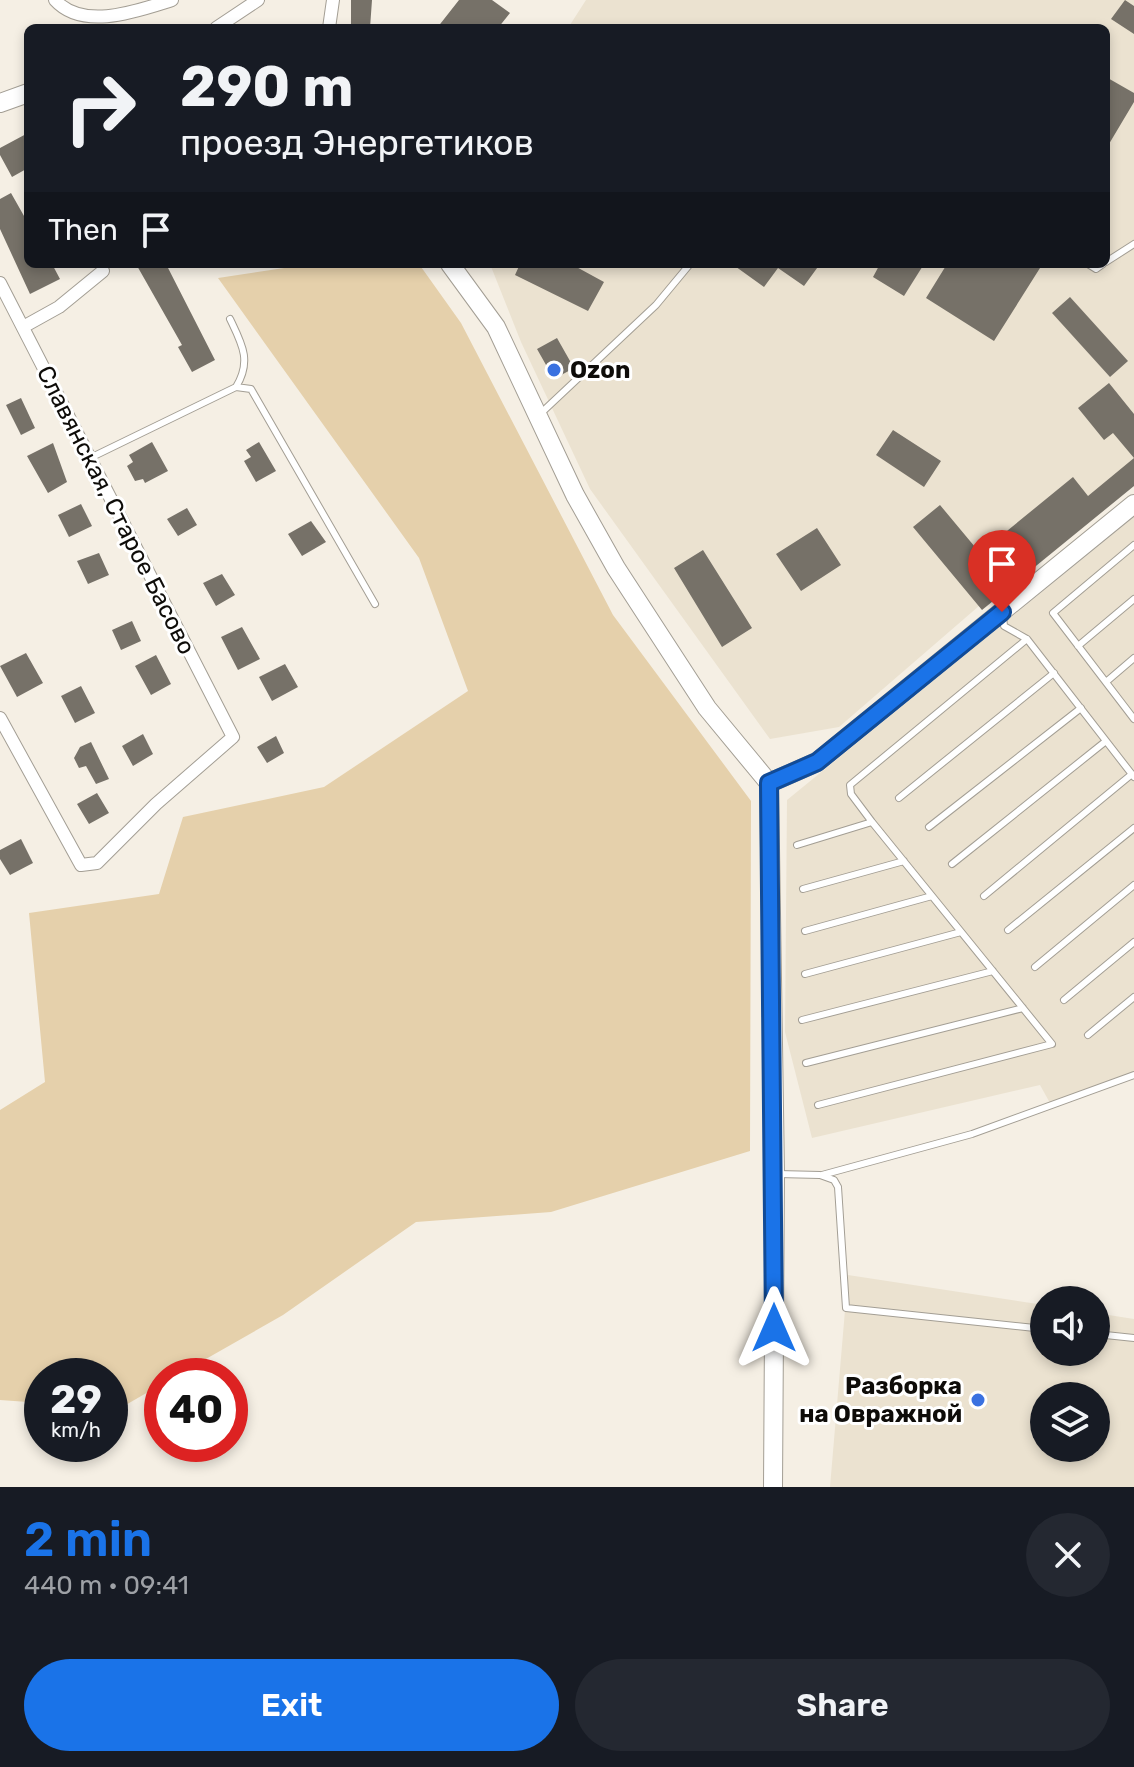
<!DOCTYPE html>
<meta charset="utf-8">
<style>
:root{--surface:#171b24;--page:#242831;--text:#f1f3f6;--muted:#9ea1a6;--accent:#1a73e8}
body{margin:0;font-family:Rubik,sans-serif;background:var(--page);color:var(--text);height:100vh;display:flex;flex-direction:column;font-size:30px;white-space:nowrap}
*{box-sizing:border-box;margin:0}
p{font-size:26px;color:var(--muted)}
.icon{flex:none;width:44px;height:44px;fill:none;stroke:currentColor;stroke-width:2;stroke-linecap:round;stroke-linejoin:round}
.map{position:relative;height:1487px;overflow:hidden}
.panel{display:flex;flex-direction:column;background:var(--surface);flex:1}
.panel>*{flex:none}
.banner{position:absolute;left:24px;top:24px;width:1086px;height:244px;border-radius:12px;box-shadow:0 4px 12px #0003;background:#171b24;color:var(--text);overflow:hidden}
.tools{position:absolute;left:1030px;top:1286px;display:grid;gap:16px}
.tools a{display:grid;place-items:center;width:80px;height:80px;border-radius:50%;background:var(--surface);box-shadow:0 4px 12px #0003;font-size:40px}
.speed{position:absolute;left:24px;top:1358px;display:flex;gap:16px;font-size:40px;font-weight:700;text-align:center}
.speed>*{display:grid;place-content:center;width:104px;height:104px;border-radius:50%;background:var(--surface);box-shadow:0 4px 12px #0003;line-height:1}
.speed small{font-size:20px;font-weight:400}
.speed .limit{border:12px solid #d22;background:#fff;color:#111}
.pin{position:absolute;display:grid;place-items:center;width:68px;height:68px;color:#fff;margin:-82px -34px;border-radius:50% 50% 50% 0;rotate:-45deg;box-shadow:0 0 8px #0007}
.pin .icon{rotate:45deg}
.me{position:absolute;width:88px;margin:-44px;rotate:0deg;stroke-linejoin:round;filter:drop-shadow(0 0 6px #0008)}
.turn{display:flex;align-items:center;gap:28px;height:168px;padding:0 24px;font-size:36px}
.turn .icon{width:104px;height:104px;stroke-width:2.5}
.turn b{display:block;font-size:56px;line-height:68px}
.then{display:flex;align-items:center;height:76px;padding:0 24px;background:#0003;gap:16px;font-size:30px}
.round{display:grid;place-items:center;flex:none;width:84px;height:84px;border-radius:42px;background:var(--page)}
.head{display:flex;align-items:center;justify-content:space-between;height:136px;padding:0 24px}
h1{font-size:48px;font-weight:600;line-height:60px;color:var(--accent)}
.cta{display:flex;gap:16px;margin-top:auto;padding:16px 24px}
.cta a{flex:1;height:92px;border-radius:48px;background:var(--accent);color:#fff;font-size:32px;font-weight:600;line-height:92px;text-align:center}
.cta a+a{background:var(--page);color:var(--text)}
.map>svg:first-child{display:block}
.built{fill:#ebe2d0;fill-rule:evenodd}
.green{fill:#e5d0ab}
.building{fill:#767168}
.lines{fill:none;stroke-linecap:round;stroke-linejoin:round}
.lane-casing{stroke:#a39e94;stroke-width:8}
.street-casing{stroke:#a39e94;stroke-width:14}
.secondary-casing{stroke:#a39e94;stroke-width:20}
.lane{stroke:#fff;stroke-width:6}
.street{stroke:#fff;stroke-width:12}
.secondary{stroke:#fff;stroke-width:18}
.route-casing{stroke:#114b97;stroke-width:20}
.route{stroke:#1a73e8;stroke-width:14}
.poi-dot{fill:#3a71e0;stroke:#fff;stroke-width:3}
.labels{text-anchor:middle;stroke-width:6;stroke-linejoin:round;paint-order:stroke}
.poi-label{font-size:24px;font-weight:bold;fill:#0e0c09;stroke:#fff;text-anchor:start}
.street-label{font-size:24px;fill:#0e0c09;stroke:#fff}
</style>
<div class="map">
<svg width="1134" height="1487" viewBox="0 0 1134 1487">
<rect width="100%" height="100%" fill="#f5efe4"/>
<path class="built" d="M586,0H1134V472L839,727L770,739L590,489L521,342L490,264H1106V28H568Z
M1134,517V1075L1050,1103L1040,1085L812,1138L785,1032L787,800Z
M848,1275L1044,1305V1352H1096V1313L1134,1319V1487H830ZM1044,1396H1096V1448H1044Z"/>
<path class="green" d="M311,264H419L461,323L613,615L751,801L750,1151L551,1212L416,1222L283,1315L176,1376H162V1384L117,1410L110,1409V1376H42V1403L0,1400V1110L45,1082L29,913L159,894L183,817L324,787L468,691L419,558L218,278Z"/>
<path class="building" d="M351,0H372L370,28H351Z
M459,0H492L510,13L498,28H437Z
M1125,0L1134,6V34L1111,19Z
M1106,77L1134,93V102L1106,149Z
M28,133V168L12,177L0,155V148Z
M11,193L28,223V264H52L60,279L30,294L0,229V199Z
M136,264H166L215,360L192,372L178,347L182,345Z
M520,264H571L604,282L588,311L515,275Z
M732,264H820L804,286L778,268L764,287Z
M880,264H924L904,296L873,277Z
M947,264H1033L1040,268L994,341L926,298Z
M1070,297L1128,361L1110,377L1052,313Z
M557,338L574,368L554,379L537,349Z
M1109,383L1134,414V486L982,610L913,527L940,505L980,553L1073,477L1088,496L1134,458L1113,433L1104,440L1078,408Z
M21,398L35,428L21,435L6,405Z
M893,430L941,461L924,487L876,455Z
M152,442L168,471L145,483L143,479L135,481L127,466L133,462L129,455Z
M259,442L276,471L256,482L244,461L251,457L246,450Z
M53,443L67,482L48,493L27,456Z
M81,504L92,526L69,537L58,515Z
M187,508L197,525L178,536L167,519Z
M311,521L326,542L302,556L288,534Z
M817,528L841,565L801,591L776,554Z
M703,550L752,628L722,647L674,568Z
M99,553L109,575L88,584L77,561Z
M222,574L235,595L216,606L203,583Z
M132,621L141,641L121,650L112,630Z
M242,627L260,659L238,670L221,637Z
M26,653L43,683L17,697L0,666Z
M156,655L171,684L151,695L135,666Z
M285,664L298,687L272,701L259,677Z
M81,686L95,713L75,723L61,696Z
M143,734L153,754L133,766L122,746Z
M276,736L284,753L267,763L257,747Z
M91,742L109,779L96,784L86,766L79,768L74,758L80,747Z
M97,793L109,813L89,824L77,804Z
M21,839L33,863L10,875L0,859V850Z"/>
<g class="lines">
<g class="lane-casing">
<path id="lane" d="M1106,262L1134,244
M1088,264L1096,269L1103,264
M236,387L251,389L375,604
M540,414L656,305L690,264
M90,458L236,387C252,361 242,344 230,319
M1134,545L1053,613L1134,719
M1003,616L1004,626L1027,639L1134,777
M1078,646L1134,599
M1106,682L1134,658
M899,798L1054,673
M929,827L1081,708
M797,845L872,822
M952,864L1106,741
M803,889L904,861
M984,896L1132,774
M1008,930L1134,828
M805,931L932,896
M1035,967L1134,885
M805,974L961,932
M1064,1000L1134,942
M802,1020L993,971
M1088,1035L1134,997
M806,1063L1023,1008
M818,1105L1052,1044L872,822L851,794L850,785L1027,639
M778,1174L820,1175L834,1180L838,1187L846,1308L1044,1329
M822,1175L972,1134L1134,1075
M1096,1334L1134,1338"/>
</g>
<g class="street-casing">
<path id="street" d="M55,0C83,31 137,11 172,0
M216,28L258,0
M329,28L333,0
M0,283L233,737L156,804L97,863L81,865L0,718
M23,327L59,307L103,271"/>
</g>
<g class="secondary-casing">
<path id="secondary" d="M0,103L28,93
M450,264L496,327L575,495L616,568L707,708L769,783
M769,783L775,1174L773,1487
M769,783L817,762L1134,504"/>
</g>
<use href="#lane" class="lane"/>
<use href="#street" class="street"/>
<use href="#secondary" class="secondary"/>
</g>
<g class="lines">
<g class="route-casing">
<path id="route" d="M774,1328L769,783L817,762L1002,612"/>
</g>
<use href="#route" class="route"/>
</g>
<g class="poi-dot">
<circle cx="554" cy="370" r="8"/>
<circle cx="978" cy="1400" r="8"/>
</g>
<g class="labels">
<g class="poi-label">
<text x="570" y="378">Ozon</text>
<text x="962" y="1394" text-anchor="end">Разборка<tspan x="962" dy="28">на Овражной</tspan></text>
</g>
<g class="street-label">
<text transform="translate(116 510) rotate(63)" y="8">Славянская, Старое Басово</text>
</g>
</g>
</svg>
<div class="tools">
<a><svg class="icon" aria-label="sound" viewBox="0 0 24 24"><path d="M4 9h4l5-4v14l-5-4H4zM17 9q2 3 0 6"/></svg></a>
<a><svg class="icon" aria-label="layers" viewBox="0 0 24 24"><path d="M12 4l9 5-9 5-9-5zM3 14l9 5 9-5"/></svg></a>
</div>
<div class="speed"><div>29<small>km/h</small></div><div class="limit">40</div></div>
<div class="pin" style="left:1002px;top:612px;background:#d93025"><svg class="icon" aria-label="arrive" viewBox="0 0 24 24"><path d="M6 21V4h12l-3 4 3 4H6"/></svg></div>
<svg class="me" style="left:774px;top:1328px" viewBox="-20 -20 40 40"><path d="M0-17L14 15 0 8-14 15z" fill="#1a73e8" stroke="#fff" stroke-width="4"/></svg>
<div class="banner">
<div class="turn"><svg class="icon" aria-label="right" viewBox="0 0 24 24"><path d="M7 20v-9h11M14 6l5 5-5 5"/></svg><div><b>290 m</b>проезд Энергетиков</div></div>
<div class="then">Then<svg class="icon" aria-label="arrive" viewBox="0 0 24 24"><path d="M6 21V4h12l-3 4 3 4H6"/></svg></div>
</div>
</div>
<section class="panel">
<div class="head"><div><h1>2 min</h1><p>440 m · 09:41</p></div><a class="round"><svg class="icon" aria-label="close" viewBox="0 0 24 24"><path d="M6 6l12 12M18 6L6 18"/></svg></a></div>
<div class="cta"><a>Exit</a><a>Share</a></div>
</section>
